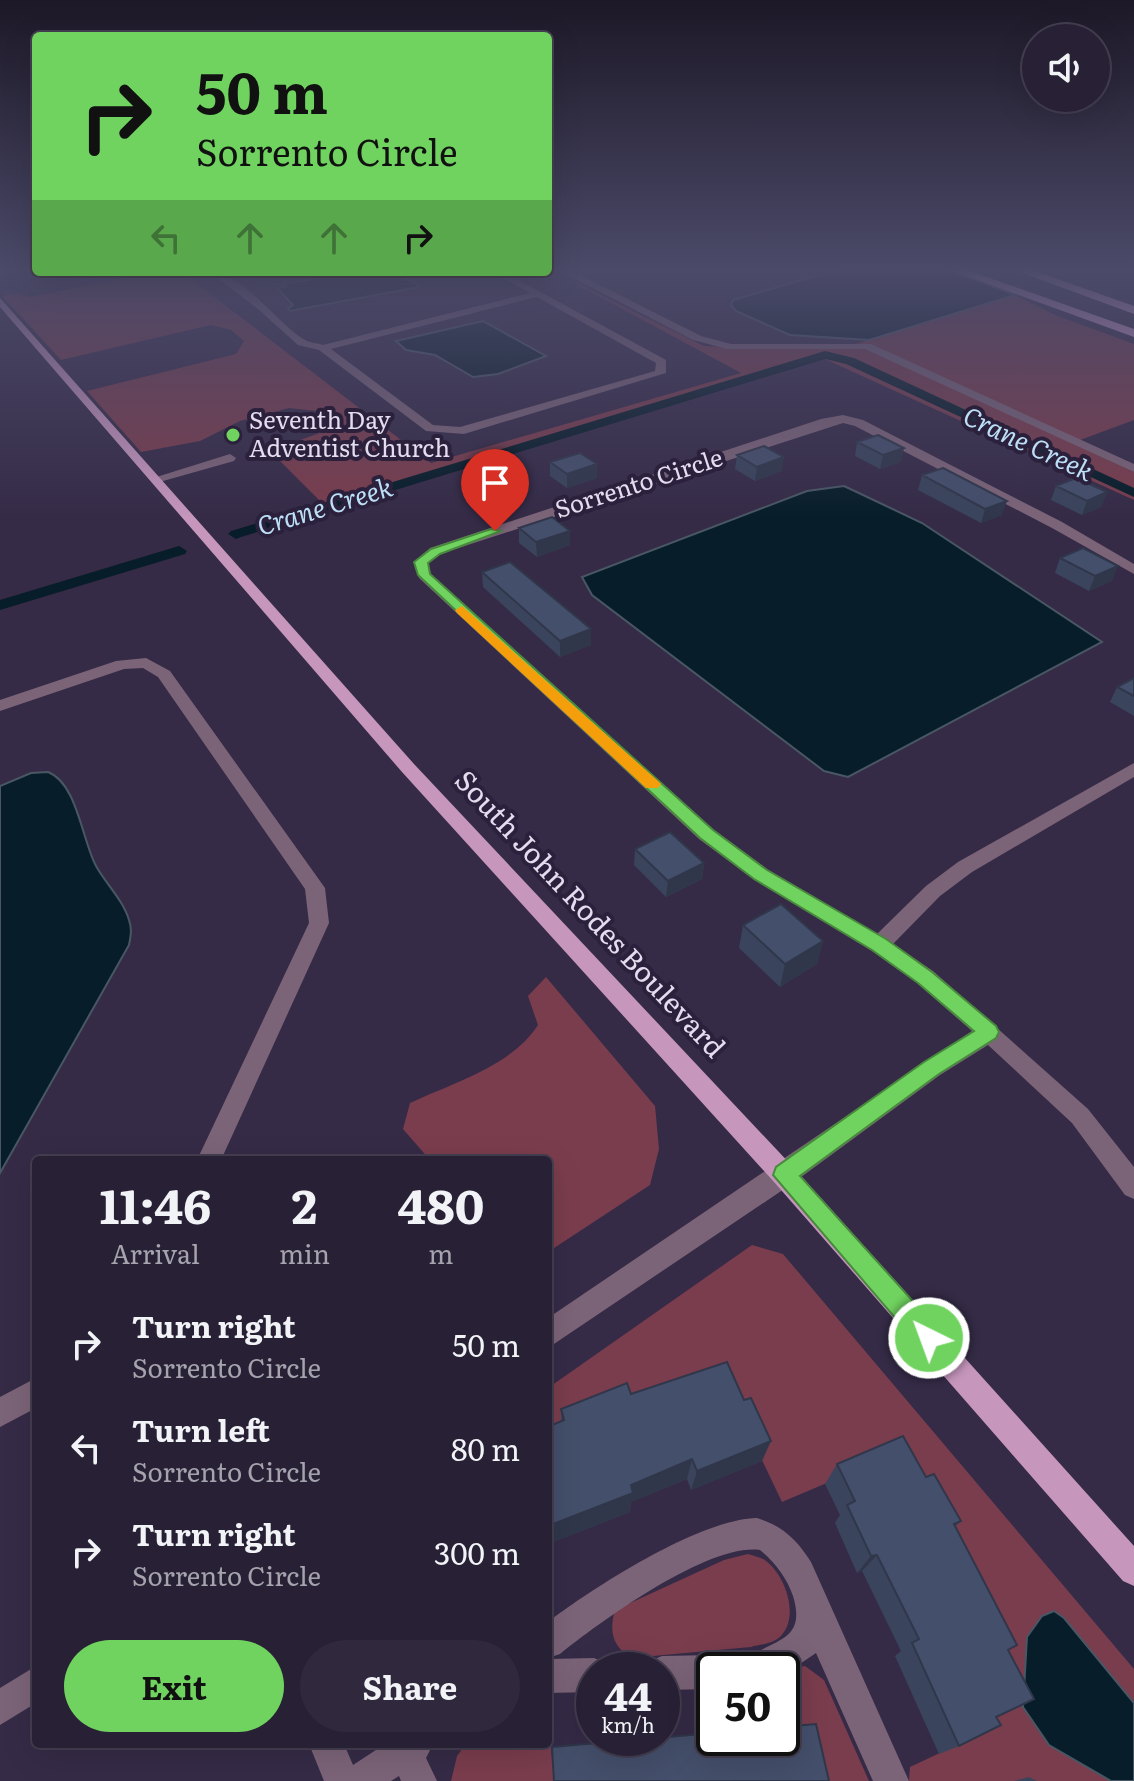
<!DOCTYPE html>
<style>
:root{--surface:#282035;--page:#30283d;--text:#f1f3f6;--muted:#a5a3ad;--line:#443e50;--accent:#70d35f}
body{margin:0;font-family:Literata,serif;background:var(--page);color:var(--text);height:100vh;display:flex;flex-direction:column;font-size:30px;white-space:nowrap}
*{box-sizing:border-box;margin:0}
p{font-size:26px;color:var(--muted)}
.icon{flex:none;width:44px;height:44px;fill:none;stroke:currentColor;stroke-width:2;stroke-linecap:round;stroke-linejoin:round}
.map{position:relative;flex:1;overflow:hidden}
.details{position:absolute;left:32px;top:1156px;width:520px;height:592px;display:flex;flex-direction:column;background:var(--surface);border-radius:8px;box-shadow:0 8px 32px #0002,0 0 0 2px var(--line)}
.details>*{flex:none}
.guide{position:absolute;left:32px;top:32px;width:520px;height:244px;border-radius:8px;box-shadow:0 8px 32px #0002,0 0 0 2px var(--line);background:#70d35f;color:#111;overflow:hidden}
.controls{position:absolute;left:1022px;top:24px;display:grid;gap:16px}
.controls a{display:grid;place-items:center;width:88px;height:88px;border-radius:50%;background:var(--surface);box-shadow:0 8px 32px #0002,0 0 0 2px var(--line);font-size:40px}
.speed{position:absolute;left:576px;top:1652px;display:flex;gap:16px;font-size:40px;font-weight:700;text-align:center}
.speed>*{display:grid;place-content:center;width:104px;height:104px;border-radius:50%;background:var(--surface);box-shadow:0 8px 32px #0002,0 0 0 2px var(--line);line-height:1}
.speed small{font-size:20px;font-weight:400}
.speed .limit{border:4px solid #111;border-radius:12px;background:#fff;color:#111}
.pin{position:absolute;display:grid;place-items:center;width:68px;height:68px;color:#fff;margin:-82px -34px;border-radius:50% 50% 50% 0;rotate:-45deg;box-shadow:0 0 8px #0007}
.pin .icon{rotate:45deg}
.me{position:absolute;width:88px;margin:-44px;rotate:318deg;stroke-linejoin:round;filter:drop-shadow(0 0 6px #0008)}
.turn{display:flex;align-items:center;gap:28px;height:168px;padding:0 32px;font-size:36px}
.turn .icon{width:104px;height:104px;stroke-width:2.5}
.turn b{display:block;font-size:56px;line-height:68px}
.lanes{display:flex;align-items:center;height:76px;padding:0 32px;background:#0003;justify-content:center;gap:40px;direction:ltr}
.lanes .off{opacity:.35}
.eta{display:flex;justify-content:space-evenly;align-items:center;height:136px;text-align:center}
.eta b{font-size:48px;font-weight:700;line-height:56px}
.cta{display:flex;gap:16px;margin-top:auto;padding:16px 32px}
.cta a{flex:1;height:92px;border-radius:48px;background:var(--accent);color:#111;font-size:32px;font-weight:700;line-height:92px;text-align:center}
.cta a+a{background:var(--page);color:var(--text)}
ul{padding:0;list-style:none}
li{display:flex;align-items:center;gap:24px;height:104px;padding:0 32px}
li div{flex:1}
li b{display:block;font-size:30px}
li em{font-style:normal}
.map>svg:first-child{display:block}
.green{fill:#7a3d4d}
.water{fill:#071d29;stroke:#495764;stroke-width:2}
.lines{fill:none;stroke-linecap:round;stroke-linejoin:round}
.canal{fill:#071d29;fill-rule:evenodd}
.minor{fill:#7c6478;fill-rule:evenodd}
.major{fill:#c696bd;fill-rule:evenodd}
.highway{fill:#e3a9d9;fill-rule:evenodd}
.wall{fill:#3a445c}
.shaded-wall{fill:#30374b}
.building{fill:#444f6b;stroke:#30374b;stroke-width:2}
.route{fill:#70d35f;stroke:#49893e;stroke-width:2}
.slow{fill:#f59e0b}
.poi-dot{fill:#70d35f;stroke:#2b213c;stroke-width:3}
.labels{text-anchor:middle;stroke-width:8;stroke-linejoin:round;paint-order:stroke}
.far-poi-label{font-size:24px;fill:#e3ddef;stroke:#2b213c;text-anchor:start}
.far-street-label{font-size:24px;fill:#e3ddef;stroke:#2b213c}
.far-water-label{font-size:26px;font-style:italic;fill:#bcdff6;stroke:#2b213c}
.street-label{font-size:28px;fill:#e3ddef;stroke:#2b213c}
</style>
<div class="map">
<svg width="1134" height="1781" viewBox="0 0 1134 1781">
<rect width="100%" height="100%" fill="#352b47"/>
<path class="green" d="M548,269L704,346L765,349L852,345L1015,295L1055,315L1134,344V420L1072,443L1134,472V500L816,355L738,382L323,504L273,454L289,444L342,425L334,413L289,408L240,421L200,441L141,452L87,391L236,354L244,341L231,330L211,325L61,360L2,296L19,293L29,297L151,273L191,279L431,463L741,373Z
M546,977L655,1106L659,1149L650,1185L548,1252V1160H430L403,1129L410,1103C452,1083 512,1066 538,1025L528,996Z
M752,1245L783,1254L1134,1669V1781H909L910,1767L978,1735L888,1457L782,1502L743,1420L548,1448V1388Z
M748,1554C754,1556 761,1557 766,1561C785,1575 800,1616 781,1636C773,1644 761,1644 751,1647L631,1658C612,1646 609,1631 615,1610L724,1560Z
M805,1666L824,1680L869,1781H814L791,1675L794,1668Z
M548,1716L554,1781H451L457,1756L466,1744H548Z"/>
<path class="water" d="M840,269H946L1015,295L869,340L790,335L736,311L731,305L733,300Z
M332,272H398L400,277L416,283L419,287L290,311L288,308L293,305L277,288L286,286L283,283L304,281Z
M483,321L546,356L498,374L473,377L435,355L406,350L396,341Z
M844,486L922,523L1102,642L848,777L824,771L592,595L582,577L807,491Z
M48,772C77,783 82,840 96,866C106,884 123,900 129,920C132,929 131,935 129,945L0,1173V786L31,773Z
M1054,1611L1064,1618L1134,1703V1781H1111L1049,1745L1023,1707L1027,1637L1042,1616Z"/>
<g class="lines">
<path class="canal" d="M825,351L854,358L1134,488V497L846,364L825,359L241,537L236,539L228,534L231,531Z
M179,546L187,551L185,554L0,610V600Z"/>
<path class="minor" d="M556,269H568L701,336L731,344H871L1134,464V472L865,349H727L693,340Z
M98,272H119L92,279L87,276Z
M209,272C243,272 277,324 305,340C310,343 317,343 323,345L530,293L492,272H504L666,360V373L464,434L426,431L319,350L298,345L258,309ZM537,297L656,363L655,371L460,427L433,425L331,349Z
M843,415L863,420L1062,522L1134,564V574L1052,528L855,426L843,423L440,554L428,563L431,574L713,829L767,869L877,934L926,886L958,862L1134,763V777L972,872L940,896L893,944L933,971L1088,1109L1134,1167V1199L1125,1195L1072,1123L988,1045L940,1075L793,1183L548,1348V1318L972,1031L917,983L872,951L753,879L699,839L419,578L414,562L430,548L821,419Z
M230,454L236,458L234,461L156,483L150,479Z
M146,658L170,671L325,888L329,923L221,1160H197L309,923L305,889L158,677L143,668L124,669L0,711V700L116,661Z
M36,1378V1408L0,1427V1397Z
M757,1518C783,1526 797,1540 811,1562L909,1781H873L816,1653L782,1676V1670H742C756,1636 810,1651 793,1596C787,1578 775,1562 760,1550C708,1543 600,1622 560,1654L548,1658V1622C594,1587 700,1519 757,1518Z
M714,1655L726,1660L730,1670H714V1689L662,1690V1670H647L650,1661L662,1656Z
M594,1658L606,1663L609,1670H594V1692L548,1693V1659Z
M36,1666V1703L0,1725V1688Z
M309,1744H344L353,1765L385,1744H433L426,1758L437,1781H401L399,1776L391,1781H324Z"/>
<path class="major" d="M0,298L414,764L793,1167L1134,1546V1586L1123,1581L775,1183L402,772L0,307Z"/>
<path class="highway" d="M947,269H964L1134,329V337Z
M1012,269H1029L1134,306V314Z"/>
</g>
<path class="wall" d="M857,442L901,462L880,469L855,456Z
M737,455L782,471L755,481L735,469Z
M550,462L597,478L567,488L550,476Z
M922,475L1002,515L981,523L918,490Z
M470,486L518,503L487,513L471,501Z
M1056,486L1107,492L1101,507L1082,515L1051,500Z
M519,528L570,545L537,557L519,543Z
M1060,558L1112,581L1089,591L1055,573Z
M482,572L591,645L560,657L483,587Z
M1134,678V716L1110,702L1117,687Z
M635,849L704,863L702,879L666,897L634,865Z
M743,925L823,941L817,964L780,987L739,948Z
M631,1394L762,1461L691,1490L687,1479L631,1502L630,1512L548,1544V1427L561,1422V1409Z
M837,1464L926,1477L961,1521L955,1527L1008,1650L996,1717L959,1746L939,1754L895,1656L901,1651L862,1571L857,1573L835,1523L840,1515L825,1484Z
M1029,1777L1037,1781H1014Z"/>
<path class="shaded-wall" d="M249,272H266L249,276Z
M904,448L901,462L880,469L883,455Z
M784,457L782,471L755,481L757,467Z
M597,464V478L567,488V474Z
M517,489L518,503L487,513L486,498Z
M1107,492L1101,507L1082,515L1087,501Z
M1007,501L1002,515L981,523L985,509Z
M570,531V545L537,557L536,542Z
M1118,566L1112,581L1089,591L1095,576Z
M591,629V645L560,657V641Z
M704,863L702,879L666,897L668,881Z
M823,941L817,964L780,987L785,964Z
M771,1441L762,1461L691,1490L697,1471Z
M692,1459L687,1479L631,1502L630,1512L548,1544V1526L631,1485Z
M877,1555L862,1571L857,1573L871,1556Z"/>
<path class="building" d="M878,435L904,448L883,455L857,442Z
M764,446L784,457L757,467L737,455Z
M580,453L597,464L567,474L550,462Z
M943,468L1007,501L985,509L922,475Z
M501,477L517,489L486,498L470,486Z
M1076,478L1107,492L1087,501L1056,486Z
M552,517L570,531L536,542L519,528Z
M1083,548L1118,566L1095,576L1060,558Z
M510,562L591,629L560,641L482,572Z
M1134,678V696L1117,687Z
M670,832L704,863L668,881L635,849Z
M781,904L823,941L785,964L743,925Z
M727,1362L744,1400L751,1398L771,1441L697,1471L692,1459L631,1485L633,1493L548,1526V1427L564,1420L561,1409L627,1383L631,1394Z
M903,1436L926,1477L934,1474L961,1521L954,1524L1017,1645L1008,1650L1034,1699L996,1717L1001,1725L959,1746L912,1643L919,1639L877,1555L871,1556L847,1505L855,1501L837,1464Z
M816,1724L829,1781H554L552,1747L714,1733V1738H782V1727Z"/>
<linearGradient id="sky" x2="0" y2="1"><stop stop-color="#1d1827"/><stop offset="0.52" stop-color="#4b4a69"/><stop offset="1" stop-color="#4b4a69" stop-opacity="0"/></linearGradient>
<rect width="1134" height="518" fill="url(#sky)"/>
<path class="route" d="M491,529L501,531L440,554L428,563L430,574L713,830L767,870L886,939L932,972L996,1026L999,1032L996,1038L939,1074L800,1176L938,1329L941,1338L938,1347L929,1350L920,1347L773,1175L776,1167L924,1062L974,1031L918,983L872,950L754,879L700,838L418,575L414,562L431,549Z"/>
<path class="slow" d="M462,606L658,781L661,784L658,788H646L457,613L455,610Z"/>
<circle class="poi-dot" cx="233" cy="435" r="8"/>
<g class="labels">
<g class="far-poi-label">
<text x="249" y="429">Seventh Day<tspan x="249" dy="28">Adventist Church</tspan></text>
</g>
<g class="far-street-label">
<text transform="translate(639 484) rotate(-18)" y="8">Sorrento Circle</text>
</g>
<g class="far-water-label">
<text transform="translate(1028 444) rotate(25)" y="9">Crane Creek</text>
<text transform="translate(325 507) rotate(-17)" y="9">Crane Creek</text>
</g>
<g class="street-label">
<text transform="translate(590 914) rotate(47)" y="10">South John Rodes Boulevard</text>
</g>
</g>
</svg>
<div class="controls">
<a><svg class="icon" aria-label="sound" viewBox="0 0 24 24"><path d="M4 9h4l5-4v14l-5-4H4zM17 9q2 3 0 6"/></svg></a>
</div>
<div class="speed"><div>44<small>km/h</small></div><div class="limit">50</div></div>
<div class="pin" style="left:495px;top:531px;background:#d93025"><svg class="icon" aria-label="arrive" viewBox="0 0 24 24"><path d="M6 21V4h12l-3 4 3 4H6"/></svg></div>
<svg class="me" style="left:929px;top:1338px" viewBox="-20 -20 40 40"><circle r="17" fill="#70d35f" stroke="#fff" stroke-width="3"/><path d="M0-11L8 9 0 5-8 9z" fill="#fff"/></svg>
<div class="guide">
<div class="turn"><svg class="icon" aria-label="right" viewBox="0 0 24 24"><path d="M7 20v-9h11M14 6l5 5-5 5"/></svg><div><b>50 m</b>Sorrento Circle</div></div>
<div class="lanes"><svg class="icon off" aria-label="left" viewBox="0 0 24 24"><path d="M17 20v-9H6M10 6l-5 5 5 5"/></svg><svg class="icon off" aria-label="ahead" viewBox="0 0 24 24"><path d="M12 20V5M6 11l6-6 6 6"/></svg><svg class="icon off" aria-label="ahead" viewBox="0 0 24 24"><path d="M12 20V5M6 11l6-6 6 6"/></svg><svg class="icon" aria-label="right" viewBox="0 0 24 24"><path d="M7 20v-9h11M14 6l5 5-5 5"/></svg></div>
</div>
<section class="details">
<div class="eta">
<div><b>11:46</b><p>Arrival</p></div>
<div><b>2</b><p>min</p></div>
<div><b>480</b><p>m</p></div>
</div>
<ul>
<li><svg class="icon" aria-label="right" viewBox="0 0 24 24"><path d="M7 20v-9h11M14 6l5 5-5 5"/></svg><div><b>Turn right</b><p>Sorrento Circle</p></div><em>50 m</em></li>
<li><svg class="icon" aria-label="left" viewBox="0 0 24 24"><path d="M17 20v-9H6M10 6l-5 5 5 5"/></svg><div><b>Turn left</b><p>Sorrento Circle</p></div><em>80 m</em></li>
<li><svg class="icon" aria-label="right" viewBox="0 0 24 24"><path d="M7 20v-9h11M14 6l5 5-5 5"/></svg><div><b>Turn right</b><p>Sorrento Circle</p></div><em>300 m</em></li>
</ul>
<div class="cta"><a>Exit</a><a>Share</a></div>
</section>
</div>
